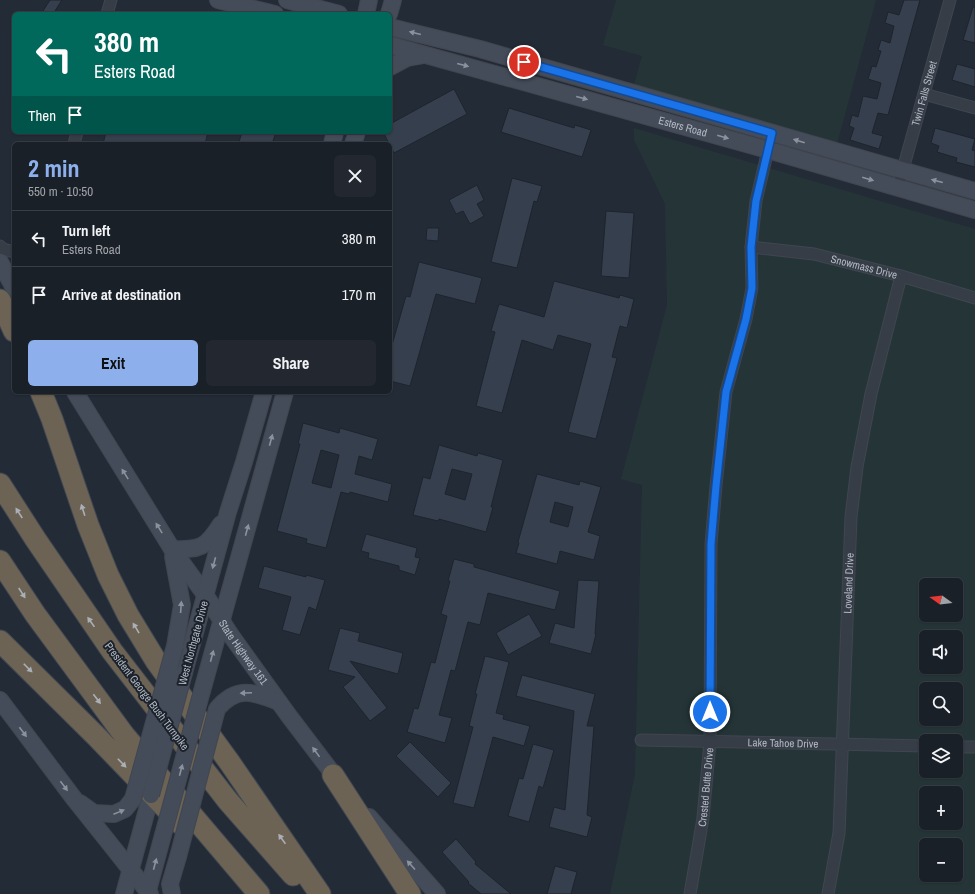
<!DOCTYPE html>
<meta charset="utf-8">
<style>
:root{--surface:#1a2028;--page:#232830;--text:#f1f3f6;--muted:#9fa3a8;--line:#383e45;--accent:#8db0ec}
body{margin:0;font-family:"Archivo Narrow",sans-serif;background:var(--page);color:var(--text);height:100vh;display:flex;flex-direction:column;font-size:15px;white-space:nowrap}
*{box-sizing:border-box;margin:0}
p{font-size:13px;color:var(--muted)}
.icon{flex:none;width:22px;height:22px;fill:none;stroke:currentColor;stroke-width:2;stroke-linecap:round;stroke-linejoin:round}
.map{position:relative;flex:1;overflow:hidden}
.drawer{position:absolute;left:12px;top:142px;width:380px;height:252px;display:flex;flex-direction:column;background:var(--surface);border-radius:6px;box-shadow:0 1px 3px #0004,0 0 0 1px var(--line)}
.drawer>*{flex:none}
.banner{position:absolute;left:12px;top:12px;width:380px;height:122px;border-radius:6px;box-shadow:0 1px 3px #0004,0 0 0 1px var(--line);background:#00695c;color:#fff;overflow:hidden}
.needle{width:26px;rotate:285deg}
.controls{position:absolute;left:919px;top:578px;display:grid;gap:8px}
.controls a{display:grid;place-items:center;width:44px;height:44px;border-radius:6px;background:var(--surface);box-shadow:0 1px 3px #0004,0 0 0 1px var(--line);font-size:20px}
.pin{position:absolute;display:grid;place-items:center;width:34px;height:34px;color:#fff;margin:-17px;border:2px solid #fff;border-radius:50%;box-shadow:0 1px 4px #0007}
.me{position:absolute;width:44px;margin:-22px;rotate:0deg;stroke-linejoin:round;filter:drop-shadow(0 0 3px #0008)}
.turn{display:flex;align-items:center;gap:14px;height:84px;padding:0 16px;font-size:18px}
.turn .icon{width:52px;height:52px;stroke-width:2.5}
.turn b{display:block;font-size:28px;line-height:34px}
.then{display:flex;align-items:center;height:38px;padding:0 16px;background:#0003;gap:8px;font-size:15px}
.round{display:grid;place-items:center;flex:none;width:42px;height:42px;border-radius:6px;background:var(--page)}
.headline{display:flex;align-items:center;justify-content:space-between;height:68px;padding:0 16px}
h1{font-size:24px;font-weight:800;line-height:30px;color:var(--accent)}
.primary-button{display:flex;gap:8px;margin-top:auto;padding:8px 16px}
.primary-button a{flex:1;height:46px;border-radius:6px;background:var(--accent);color:#111;font-size:16px;font-weight:800;line-height:46px;text-align:center}
.primary-button a+a{background:var(--page);color:var(--text)}
ul{padding:0;list-style:none}
li{display:flex;align-items:center;gap:12px;height:56px;padding:0 16px;border-top:1px solid var(--line)}
li div{flex:1}
li b{display:block;font-size:15px}
li em{font-style:normal}
.map>svg:first-child{display:block}
.green{fill:#253537;fill-rule:evenodd}
.building{fill:#363f4d;stroke:#1e242e;fill-rule:evenodd}
.lines{fill:none;stroke-linecap:round;stroke-linejoin:round}
.street-casing{stroke:#404650;stroke-width:13}
.secondary-casing{stroke:#404650;stroke-width:18}
.highway-casing{stroke:#414852;stroke-width:23}
.street{stroke:#363d47;stroke-width:11}
.secondary{stroke:#454c59;stroke-width:16}
.highway{stroke:#6c6354;stroke-width:21}
.secondary-bridge-casing{stroke:#404650;stroke-width:18;stroke-linecap:butt}
.secondary-bridge{stroke:#454c59;stroke-width:16}
.oneway{fill:#8b929e}
.oneway2{fill:#aab0b8}
.route-casing{stroke:#114b97;stroke-width:10}
.route{stroke:#1a73e8;stroke-width:7}
.labels{text-anchor:middle;stroke-width:4;stroke-linejoin:round;paint-order:stroke}
.street-label{font-size:11px;fill:#b1b8c3;stroke:#1c222b}
</style>
<div class="map">
<svg width="975" height="894" viewBox="0 0 975 894">
<rect width="100%" height="100%" fill="#232b36"/>
<path class="green" d="M616,0H876L837,144L633,88L642,56L603,45Z
M634,128L975,229V894H610L635,774L642,485L621,479L667,305L665,204L634,140ZM926,585H956V615H926ZM926,637H956V667H926ZM926,689H956V719H926ZM926,741H956V771H926ZM926,793H956V823H926ZM926,845H956V875H926Z"/>
<path class="building" d="M50,0H62L53,14H41Z
M904,0H920L888,115L878,113L872,133L883,136L879,149L850,140L854,128L849,126L852,115L858,117L863,96L877,99L881,83L868,79L872,66L876,67L881,51L878,50L881,40L890,43L894,26L885,23L888,12L899,15Z
M973,7H975V43L963,40Z
M957,64L975,69V87L952,80Z
M454,89L467,114L394,153L383,132H390V124Z
M509,108L574,128L575,125L591,130L582,157L501,132Z
M935,128L975,139L972,150L975,151V167L956,162L957,158L937,152L939,146L931,143Z
M106,132H208L205,144H103Z
M242,132H276L272,144H245L239,142Z
M512,178L542,186L537,202L534,201L517,268L491,262Z
M477,185L484,200L477,204L484,216L470,224L463,211L456,214L449,200Z
M606,211L634,213L629,278L601,276Z
M427,228H439L438,241L426,240Z
M419,262L482,278L475,304L436,294L410,386L390,381V352L406,296L410,297Z
M554,281L619,298L620,295L634,299L627,328L620,326L612,357L617,358L596,439L568,432L591,344L558,335L553,350L522,340L502,413L476,406L495,332L491,331L499,304L544,317Z
M303,423L339,433L340,428L378,439L372,460L359,456L355,474L392,484L388,502L350,492L349,494L341,492L326,548L306,543L307,539L277,531L300,444H298ZM321,450L339,455L331,488L312,483Z
M439,445L477,456L478,453L503,460L491,507H493L486,532L439,519L438,521L413,515L423,477L430,479ZM452,469L472,474L465,500L445,494Z
M537,474L579,485L580,481L601,487L588,532L600,536L594,560L560,551L557,564L516,553L519,543L518,542ZM555,502L573,507L568,527L550,522Z
M366,534L417,548L415,557L420,558L415,575L399,570V566L368,558L369,553L361,551Z
M454,559L474,564V567L560,591L555,610L488,593L480,625L468,622L455,671L451,670L439,715L452,718L445,743L407,732L414,708L418,709L431,662L435,663L447,616L441,614L450,581H448Z
M264,566L306,577V575L325,580L316,610L309,607L300,635L282,630L291,597L258,588Z
M578,580L599,581L595,634H596L591,654L549,643L555,623L574,628Z
M529,614L542,636L508,655L496,633Z
M340,628L360,633L358,641L403,653L398,674L350,661L387,708L370,721L343,687L355,677L328,670Z
M485,656L509,662L496,713L504,715L503,719L530,726L524,746L493,737L474,808L453,803L473,727L469,726L477,694H475Z
M522,675L595,694L587,726H594L587,815L592,817L587,837L549,827L554,807L565,810L574,711L516,696Z
M410,742L451,783L438,797L396,756Z
M533,744L554,750L543,788L539,786L529,822L508,816L519,778L523,779Z
M456,839L476,862L475,864L511,894H481L468,883L469,882L442,852Z
M555,866L577,872L571,894H547Z"/>
<g class="lines">
<g class="street-casing">
<g id="street">
<path d="M107,14L111,0"/>
<path d="M924,94L975,108"/>
<path d="M74,144L77,132"/>
<path id="s1" d="M898,187L950,0"/>
<path d="M0,246L3,249L14,252"/>
<path id="s2" d="M751,247L814,254L901,276L975,298"/>
<path id="s3" d="M641,740L926,746"/>
<path d="M956,747H975"/>
<path id="s4" d="M690,894L703,818L710,742L711,544L716,486L726,392L746,319L752,288L751,247L756,201L772,133"/>
<path id="s5" d="M828,894L839,833L851,517L857,467L871,394L901,276"/>
</g>
</g>
<g class="secondary-casing">
<g id="secondary">
<path d="M218,0L275,14"/>
<path d="M287,0L339,14"/>
<path d="M366,14L369,0"/>
<path d="M389,14L393,0"/>
<path d="M390,27L480,49L975,191"/>
<path id="s6" d="M390,45L768,150L975,210"/>
<path d="M390,67L407,58L424,55"/>
<path d="M332,144L335,132"/>
<path d="M353,144L357,132"/>
<path d="M0,262L14,288"/>
<path id="s7" d="M75,392L172,549L206,596L230,634L289,716L340,783"/>
<path d="M172,549C200,550 206,548 221,524"/>
<path d="M173,556L182,605L175,646"/>
<path d="M184,673L228,512L244,462L264,392"/>
<path d="M202,691L285,392"/>
<path d="M0,700L75,800L150,894"/>
<path d="M217,709C237,685 254,692 279,702"/>
<path d="M80,803L94,813L114,814L125,809L133,799"/>
<path d="M369,817L437,894"/>
<path d="M124,894L151,795"/>
<path d="M147,894L163,835"/>
<path d="M172,894L170,884L178,857"/>
</g>
</g>
<g class="highway-casing">
<path id="highway" d="M0,300L14,331
M41,392L52,419L88,525L108,575L128,615L156,661L230,763L320,894
M0,484L36,540L112,651L228,801L293,875
M0,561L35,614L124,735L259,894
M0,641L95,735L182,825
M333,775L410,894"/>
</g>
<use href="#street" class="street"/>
<use href="#secondary" class="secondary"/>
<use href="#highway" class="highway"/>
<g class="secondary-bridge-casing">
<path id="secondary-bridge" d="M151,795L184,673
M133,799L175,646
M163,835L202,691
M178,857L217,709"/>
</g>
<use href="#secondary-bridge" class="secondary-bridge"/>
</g>
<defs><path id="oneway-solid" d="M-6-.8H1V-3.2L6.5 0L1 3.2V.8H-6Z"/></defs>
<g class="oneway">
<use href="#oneway-solid" transform="translate(415 33) rotate(-166)"/>
<use href="#oneway-solid" transform="translate(463 65) rotate(15)"/>
<use href="#oneway-solid" transform="translate(582 98) rotate(15)"/>
<use href="#oneway-solid" transform="translate(723 137) rotate(16)"/>
<use href="#oneway-solid" transform="translate(799 141) rotate(-163)"/>
<use href="#oneway-solid" transform="translate(868 179) rotate(16)"/>
<use href="#oneway-solid" transform="translate(937 181) rotate(-165)"/>
<use href="#oneway-solid" transform="translate(271 440) rotate(-75)"/>
<use href="#oneway-solid" transform="translate(125 474) rotate(-122)"/>
<use href="#oneway-solid" transform="translate(159 528) rotate(-122)"/>
<use href="#oneway-solid" transform="translate(247 530) rotate(-75)"/>
<use href="#oneway-solid" transform="translate(214 563) rotate(105)"/>
<use href="#oneway-solid" transform="translate(181 607) rotate(-86)"/>
<use href="#oneway-solid" transform="translate(212 656) rotate(-75)"/>
<use href="#oneway-solid" transform="translate(246 693) rotate(177)"/>
<use href="#oneway-solid" transform="translate(23 732) rotate(53)"/>
<use href="#oneway-solid" transform="translate(316 752) rotate(-126)"/>
<use href="#oneway-solid" transform="translate(181 770) rotate(-75)"/>
<use href="#oneway-solid" transform="translate(64 786) rotate(53)"/>
<use href="#oneway-solid" transform="translate(119 812) rotate(-22)"/>
<use href="#oneway-solid" transform="translate(155 864) rotate(-75)"/>
<use href="#oneway-solid" transform="translate(411 865) rotate(-132)"/>
</g>
<g class="oneway2">
<use href="#oneway-solid" transform="translate(83 510) rotate(-108)"/>
<use href="#oneway-solid" transform="translate(19 513) rotate(-123)"/>
<use href="#oneway-solid" transform="translate(22 593) rotate(57)"/>
<use href="#oneway-solid" transform="translate(91 622) rotate(-125)"/>
<use href="#oneway-solid" transform="translate(136 628) rotate(-121)"/>
<use href="#oneway-solid" transform="translate(28 668) rotate(45)"/>
<use href="#oneway-solid" transform="translate(97 699) rotate(53)"/>
<use href="#oneway-solid" transform="translate(122 763) rotate(46)"/>
<use href="#oneway-solid" transform="translate(282 839) rotate(-125)"/>
</g>
<g class="lines">
<g class="route-casing">
<path id="route" d="M524,62L772,133L756,201L751,247L752,288L746,319L726,392L716,486L711,544L710,712"/>
</g>
<use href="#route" class="route"/>
</g>
<g class="labels">
<g class="street-label">
<text dy="4" stroke="none"><textPath href="#s1" startOffset="97">Twin Falls Street</textPath></text>
<text dy="4" stroke="none"><textPath href="#s6" startOffset="304">Esters Road</textPath></text>
<text dy="4" stroke="none"><textPath href="#s2" startOffset="115">Snowmass Drive</textPath></text>
<text dy="4" stroke="none"><textPath href="#s5" startOffset="312">Loveland Drive</textPath></text>
<text transform="translate(193 643) rotate(-75)" y="4">West Northgate Drive</text>
<text dy="4" stroke="none"><textPath href="#s7" startOffset="310">State Highway 161</textPath></text>
<text transform="translate(147 696) rotate(53)" y="4">President George Bush Turnpike</text>
<text dy="4" stroke="none"><textPath href="#s3" startOffset="142">Lake Tahoe Drive</textPath></text>
<text dy="4" stroke="none"><textPath href="#s4" startOffset="108">Crested Butte Drive</textPath></text>
</g>
</g>
</svg>
<div class="controls">
<a><svg class="needle" viewBox="-14 -14 28 28"><path d="M0-13l5 13h-10z" fill="#e53935"/><path d="M0 13l5-13h-10z" fill="#9fa3a8"/></svg></a>
<a><svg class="icon" aria-label="sound" viewBox="0 0 24 24"><path d="M4 9h4l5-4v14l-5-4H4zM17 9q2 3 0 6"/></svg></a>
<a><svg class="icon" aria-label="search" viewBox="0 0 24 24"><circle cx="10" cy="10" r="6"/><path d="M15 15l6 6"/></svg></a>
<a><svg class="icon" aria-label="layers" viewBox="0 0 24 24"><path d="M12 4l9 5-9 5-9-5zM3 14l9 5 9-5"/></svg></a>
<a>+</a>
<a>−</a>
</div>
<div class="pin" style="left:524px;top:62px;background:#d93025"><svg class="icon" aria-label="arrive" viewBox="0 0 24 24"><path d="M6 21V4h12l-3 4 3 4H6"/></svg></div>
<svg class="me" style="left:710px;top:712px" viewBox="-20 -20 40 40"><circle r="17" fill="#1a73e8" stroke="#fff" stroke-width="3"/><path d="M0-11L8 9 0 5-8 9z" fill="#fff"/></svg>
<div class="banner">
<div class="turn"><svg class="icon" aria-label="left" viewBox="0 0 24 24"><path d="M17 20v-9H6M10 6l-5 5 5 5"/></svg><div><b>380 m</b>Esters Road</div></div>
<div class="then">Then<svg class="icon" aria-label="arrive" viewBox="0 0 24 24"><path d="M6 21V4h12l-3 4 3 4H6"/></svg></div>
</div>
<section class="drawer">
<div class="headline"><div><h1>2 min</h1><p>550 m · 10:50</p></div><a class="round"><svg class="icon" aria-label="close" viewBox="0 0 24 24"><path d="M6 6l12 12M18 6L6 18"/></svg></a></div>
<ul>
<li><svg class="icon" aria-label="left" viewBox="0 0 24 24"><path d="M17 20v-9H6M10 6l-5 5 5 5"/></svg><div><b>Turn left</b><p>Esters Road</p></div><em>380 m</em></li>
<li><svg class="icon" aria-label="arrive" viewBox="0 0 24 24"><path d="M6 21V4h12l-3 4 3 4H6"/></svg><div><b>Arrive at destination</b></div><em>170 m</em></li>
</ul>
<div class="primary-button"><a>Exit</a><a>Share</a></div>
</section>
</div>
